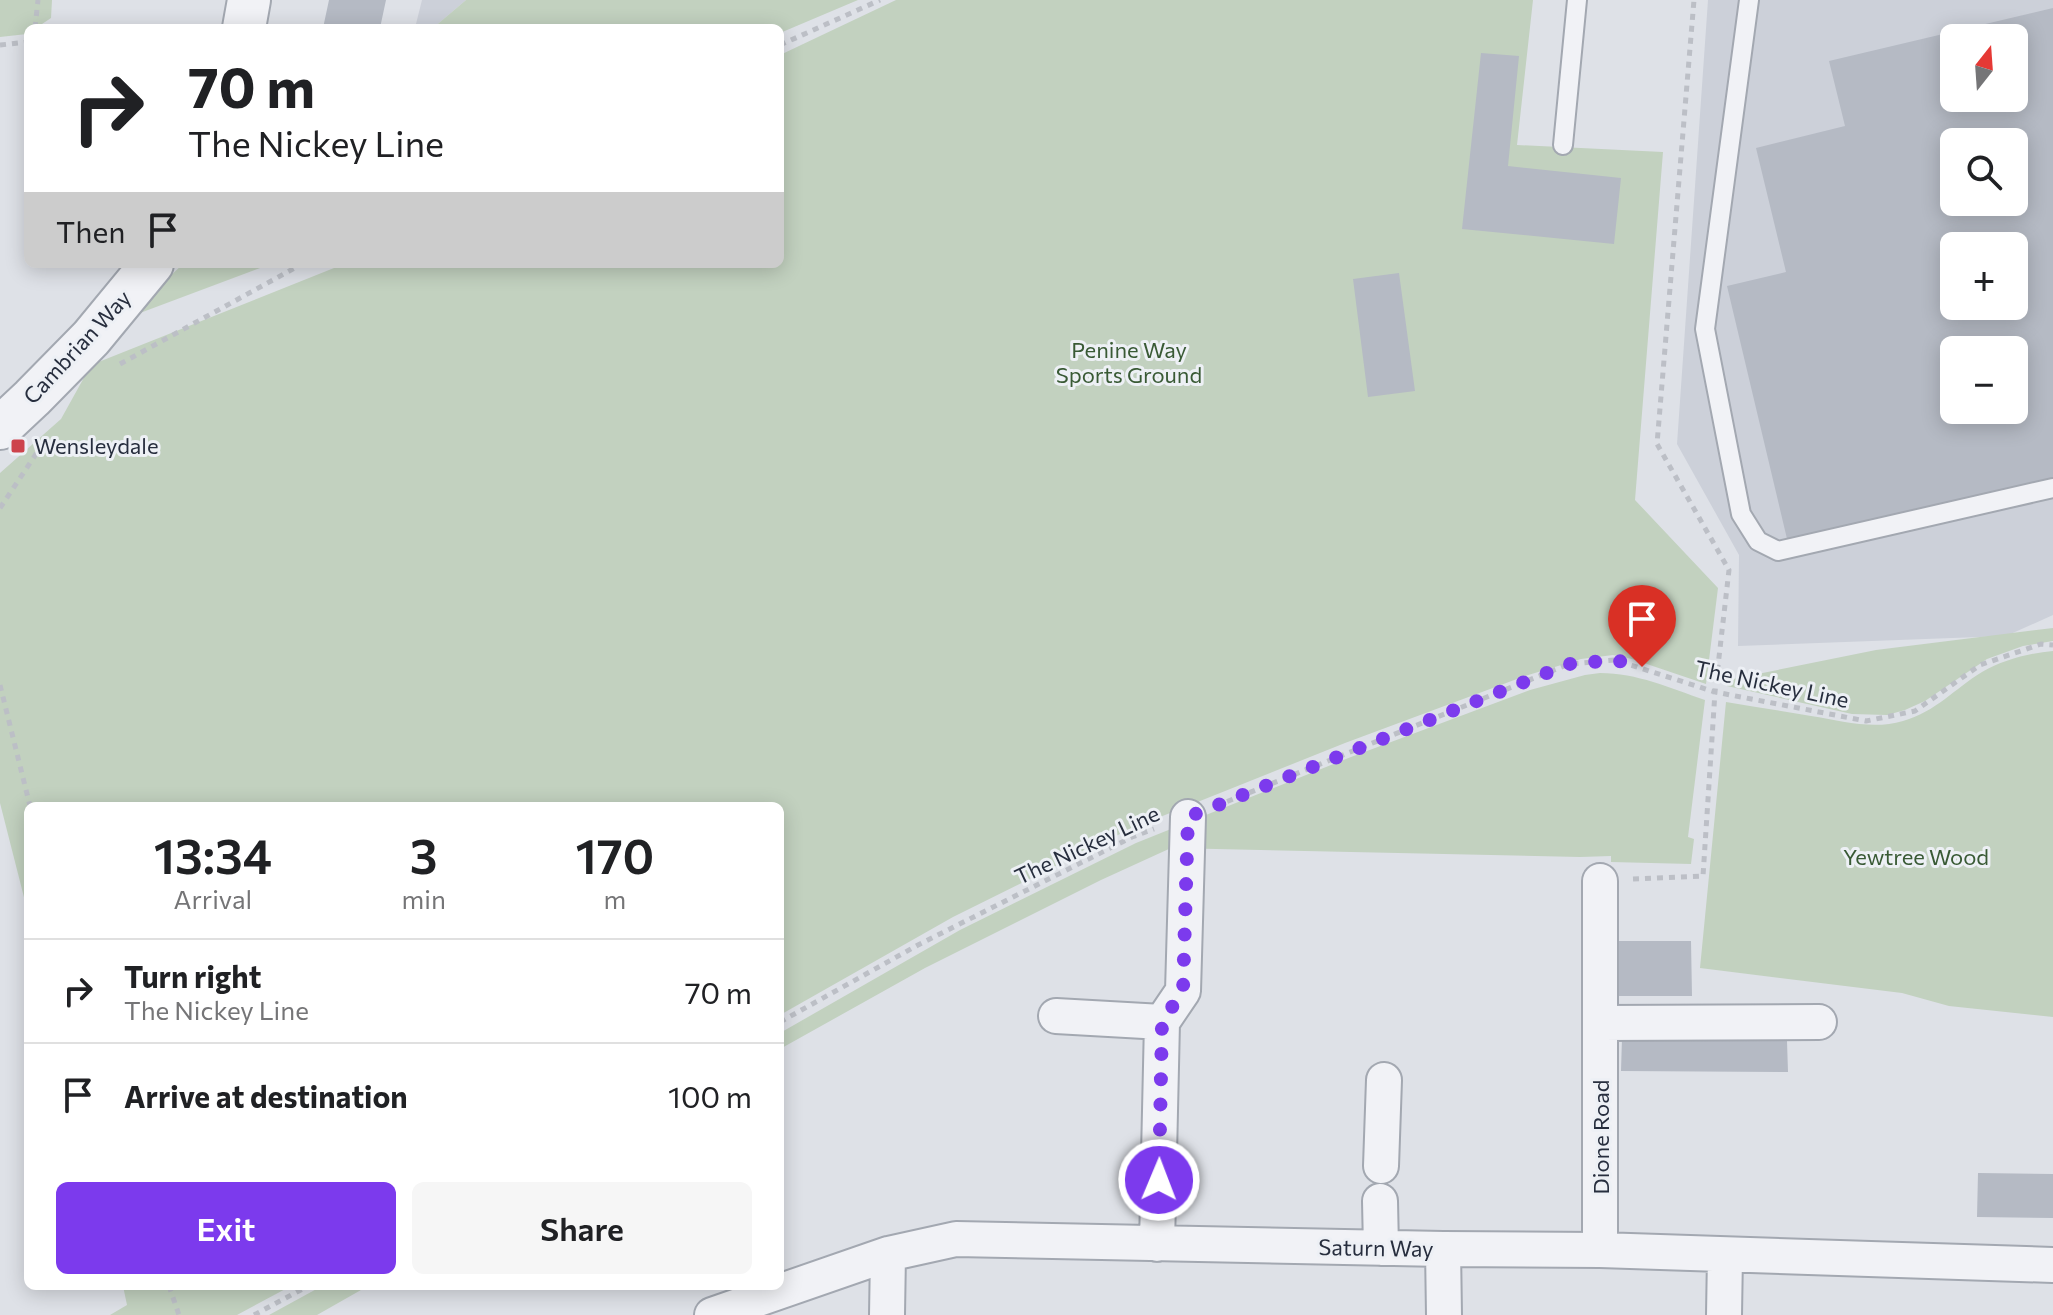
<!DOCTYPE html>
<meta charset="utf-8">
<style>
:root{--surface:#fff;--page:#f6f6f6;--text:#202124;--muted:#757577;--line:#e0e0e0;--accent:#7c3aed}
body{margin:0;font-family:Commissioner,sans-serif;background:var(--page);color:var(--text);height:100vh;display:flex;flex-direction:column;font-size:30px;white-space:nowrap}
*{box-sizing:border-box;margin:0}
p{font-size:26px;color:var(--muted)}
.icon{flex:none;width:44px;height:44px;fill:none;stroke:currentColor;stroke-width:2;stroke-linecap:round;stroke-linejoin:round}
.map{position:relative;flex:1;overflow:hidden}
.panel{position:absolute;left:24px;top:802px;width:760px;height:488px;display:flex;flex-direction:column;background:var(--surface);border-radius:12px;box-shadow:0 4px 20px #0003}
.panel>*{flex:none}
.banner{position:absolute;left:24px;top:24px;width:760px;height:244px;border-radius:12px;box-shadow:0 4px 20px #0003;background:#fff;color:var(--text);overflow:hidden}
.needle{width:52px;rotate:17deg}
.tools{position:absolute;left:1940px;top:24px;display:grid;gap:16px}
.tools a{display:grid;place-items:center;width:88px;height:88px;border-radius:12px;background:var(--surface);box-shadow:0 4px 20px #0003;font-size:40px}
.pin{position:absolute;display:grid;place-items:center;width:68px;height:68px;color:#fff;margin:-82px -34px;border-radius:50% 50% 50% 0;rotate:-45deg;box-shadow:0 0 8px #0007}
.pin .icon{rotate:45deg}
.me{position:absolute;width:88px;margin:-44px;rotate:1deg;stroke-linejoin:round;filter:drop-shadow(0 0 6px #0008)}
.turn{display:flex;align-items:center;gap:28px;height:168px;padding:0 32px;font-size:36px}
.turn .icon{width:104px;height:104px;stroke-width:2.5}
.turn b{display:block;font-size:56px;line-height:68px}
.then{display:flex;align-items:center;height:76px;padding:0 32px;background:#0003;gap:16px;font-size:30px}
.eta{display:flex;justify-content:space-evenly;align-items:center;height:136px;text-align:center}
.eta b{font-size:48px;font-weight:600;line-height:56px}
.primary-button{display:flex;gap:16px;margin-top:auto;padding:16px 32px}
.primary-button a{flex:1;height:92px;border-radius:12px;background:var(--accent);color:#fff;font-size:32px;font-weight:600;line-height:92px;text-align:center}
.primary-button a+a{background:var(--page);color:var(--text)}
ul{padding:0;list-style:none}
li{display:flex;align-items:center;gap:24px;height:104px;padding:0 32px;border-top:2px solid var(--line)}
li div{flex:1}
li b{display:block;font-size:30px}
li em{font-style:normal}
.map>svg:first-child{display:block}
.built{fill:#ccd0d9;fill-rule:evenodd}
.green{fill:#c2d1bf}
.building{fill:#b5bac4;fill-rule:evenodd}
.lines{fill:none;stroke-linecap:round;stroke-linejoin:round}
.service-casing{stroke:#a3a8b1;stroke-width:22}
.minor-casing{stroke:#a3a8b1;stroke-width:38}
.tertiary-casing{stroke:#a3a8b1;stroke-width:46}
.path{stroke:#bcbfc6;stroke-width:5;stroke-dasharray:6 6;stroke-linecap:butt}
.service{stroke:#f1f2f6;stroke-width:18}
.minor{stroke:#f1f2f6;stroke-width:34}
.tertiary{stroke:#f1f2f6;stroke-width:42}
.route{stroke:#7c3aed;stroke-width:14;stroke-dasharray:0 25.2}
.poi-dot{fill:#cd434c;stroke:#edf0f5;stroke-width:3}
.labels{text-anchor:middle;stroke-width:6;stroke-linejoin:round;paint-order:stroke}
.street-label{font-size:22px;fill:#272e3e;stroke:#edf0f5}
.park-label{font-size:22px;fill:#395a35;stroke:#edf0f5}
.poi-label{font-size:22px;fill:#272e3e;stroke:#edf0f5;text-anchor:start}
</style>
<div class="map">
<svg width="2053" height="1315" viewBox="0 0 2053 1315">
<rect width="100%" height="100%" fill="#dee1e7"/>
<path class="built" d="M422,0H466L433,28H415Z
M1708,0H2053V615L2006,636L1738,646L1739,555L1677,444ZM1954,38H2014V98H1954ZM1954,142H2014V202H1954ZM1954,246H2014V306H1954ZM1954,350H2014V410H1954Z"/>
<path class="green" d="M0,0H52L51,18L36,28H28L27,34L0,37Z
M466,0H858L780,33V28H433Z
M896,0H1533L1517,145L1663,152L1635,500L1718,588L1706,684L1632,659L1613,655L1581,659L1525,676L1345,743L1130,829L953,917L780,1015V806H28V913L0,803V473L61,419L91,365L344,264H780V55Z
M183,264H271L124,319Z
M2053,628V641L2023,646L1987,659L1925,701L1905,710L1887,715L1852,714L1727,686L1728,680L1876,650Z
M2053,651V1017L1949,1006L1902,993L1700,968L1726,702C1754,707 1783,711 1811,716C1842,721 1873,730 1903,721C1937,711 1954,689 1982,672C2003,660 2029,653 2053,651Z
M1600,673C1637,673 1670,688 1705,700L1688,837L1694,839L1691,864L1611,862V856L1580,857L1171,848L1101,880L925,968L780,1049V1033L960,930L1136,843L1351,757L1530,690L1585,675Z
M123,1286H291L237,1315H110L127,1305Z
M322,1286H368L317,1315H269Z"/>
<path class="building" d="M329,0H386L380,28H323Z
M2053,8V480L1788,543L1727,286L1786,272L1756,148L1845,126L1829,61ZM1954,38H2014V98H1954ZM1954,142H2014V202H1954ZM1954,246H2014V306H1954ZM1954,350H2014V410H1954Z
M1481,53L1519,56L1508,166L1621,178L1614,244L1462,229Z
M1399,273L1415,391L1368,397L1353,279Z
M1608,941H1691L1692,996H1606Z
M1622,1038L1787,1041L1788,1072L1621,1071Z
M1978,1173L2053,1174V1218L1977,1217Z"/>
<g class="lines">
<g class="service-casing">
<path id="service" d="M1749,0L1705,329L1741,514L1758,541L1778,551L2053,488
M1563,145L1577,0"/>
</g>
<g class="minor-casing">
<path id="minor" d="M1600,881V1250
M1056,1016L1162,1022
M1601,1023L1819,1022
M1381,1166L1384,1080
M1380,1201L1381,1248
M1157,1244L1162,1022L1183,991L1188,817
M1443,1249L1444,1315
M712,1315L888,1254L956,1239L1443,1249L1600,1250L2053,1265
M887,1315L888,1254
M1724,1315L1725,1255"/>
</g>
<g class="tertiary-casing">
<path id="tertiary" d="M244,28L249,0
M0,428L32,398L91,338L152,264"/>
</g>
<path class="path" d="M35,28L38,0
M0,45L28,42
M780,45L880,0
M120,364L302,264
M0,508L46,439
M0,685L30,806
M1216,806L1569,664L1615,660L1715,692L1866,721L1915,711L1980,665L2041,644L2053,645
M1633,879L1703,876L1715,692L1729,570L1657,444L1694,0
M780,1022L918,945L1132,837L1154,829
M169,1286L179,1315
M254,1315L308,1286"/>
<use href="#service" class="service"/>
<use href="#minor" class="minor"/>
<use href="#tertiary" class="tertiary"/>
</g>
<g class="lines">
<path class="route" d="M1159,1180L1162,1022L1183,991L1188,817L1569,664L1615,660L1642,667"/>
</g>
<rect class="poi-dot" x="10" y="438" width="16" height="16" rx="4"/>
<g class="labels">
<g class="street-label">
<text transform="translate(77 347) rotate(-47)" y="8">Cambrian Way</text>
<text transform="translate(1772 684) rotate(12)" y="8">The Nickey Line</text>
<text transform="translate(1087 845) rotate(-25)" y="8">The Nickey Line</text>
<text transform="translate(1601 1137) rotate(-90)" y="8">Dione Road</text>
<text transform="translate(1376 1248) rotate(1)" y="8">Saturn Way</text>
</g>
<g class="park-label">
<text x="1129" y="358">Penine Way<tspan x="1129" dy="25">Sports Ground</tspan></text>
<text x="1916" y="865">Yewtree Wood</text>
</g>
<g class="poi-label">
<text x="34" y="454">Wensleydale</text>
</g>
</g>
</svg>
<div class="tools">
<a><svg class="needle" viewBox="-14 -14 28 28"><path d="M0-13l5 13h-10z" fill="#e53935"/><path d="M0 13l5-13h-10z" fill="#757577"/></svg></a>
<a><svg class="icon" aria-label="search" viewBox="0 0 24 24"><circle cx="10" cy="10" r="6"/><path d="M15 15l6 6"/></svg></a>
<a>+</a>
<a>−</a>
</div>
<div class="pin" style="left:1642px;top:667px;background:#d93025"><svg class="icon" aria-label="arrive" viewBox="0 0 24 24"><path d="M6 21V4h12l-3 4 3 4H6"/></svg></div>
<svg class="me" style="left:1159px;top:1180px" viewBox="-20 -20 40 40"><circle r="17" fill="#7c3aed" stroke="#fff" stroke-width="3"/><path d="M0-11L8 9 0 5-8 9z" fill="#fff"/></svg>
<div class="banner">
<div class="turn"><svg class="icon" aria-label="right" viewBox="0 0 24 24"><path d="M7 20v-9h11M14 6l5 5-5 5"/></svg><div><b>70 m</b>The Nickey Line</div></div>
<div class="then">Then<svg class="icon" aria-label="arrive" viewBox="0 0 24 24"><path d="M6 21V4h12l-3 4 3 4H6"/></svg></div>
</div>
<section class="panel">
<div class="eta">
<div><b>13:34</b><p>Arrival</p></div>
<div><b>3</b><p>min</p></div>
<div><b>170</b><p>m</p></div>
</div>
<ul>
<li><svg class="icon" aria-label="right" viewBox="0 0 24 24"><path d="M7 20v-9h11M14 6l5 5-5 5"/></svg><div><b>Turn right</b><p>The Nickey Line</p></div><em>70 m</em></li>
<li><svg class="icon" aria-label="arrive" viewBox="0 0 24 24"><path d="M6 21V4h12l-3 4 3 4H6"/></svg><div><b>Arrive at destination</b></div><em>100 m</em></li>
</ul>
<div class="primary-button"><a>Exit</a><a>Share</a></div>
</section>
</div>
